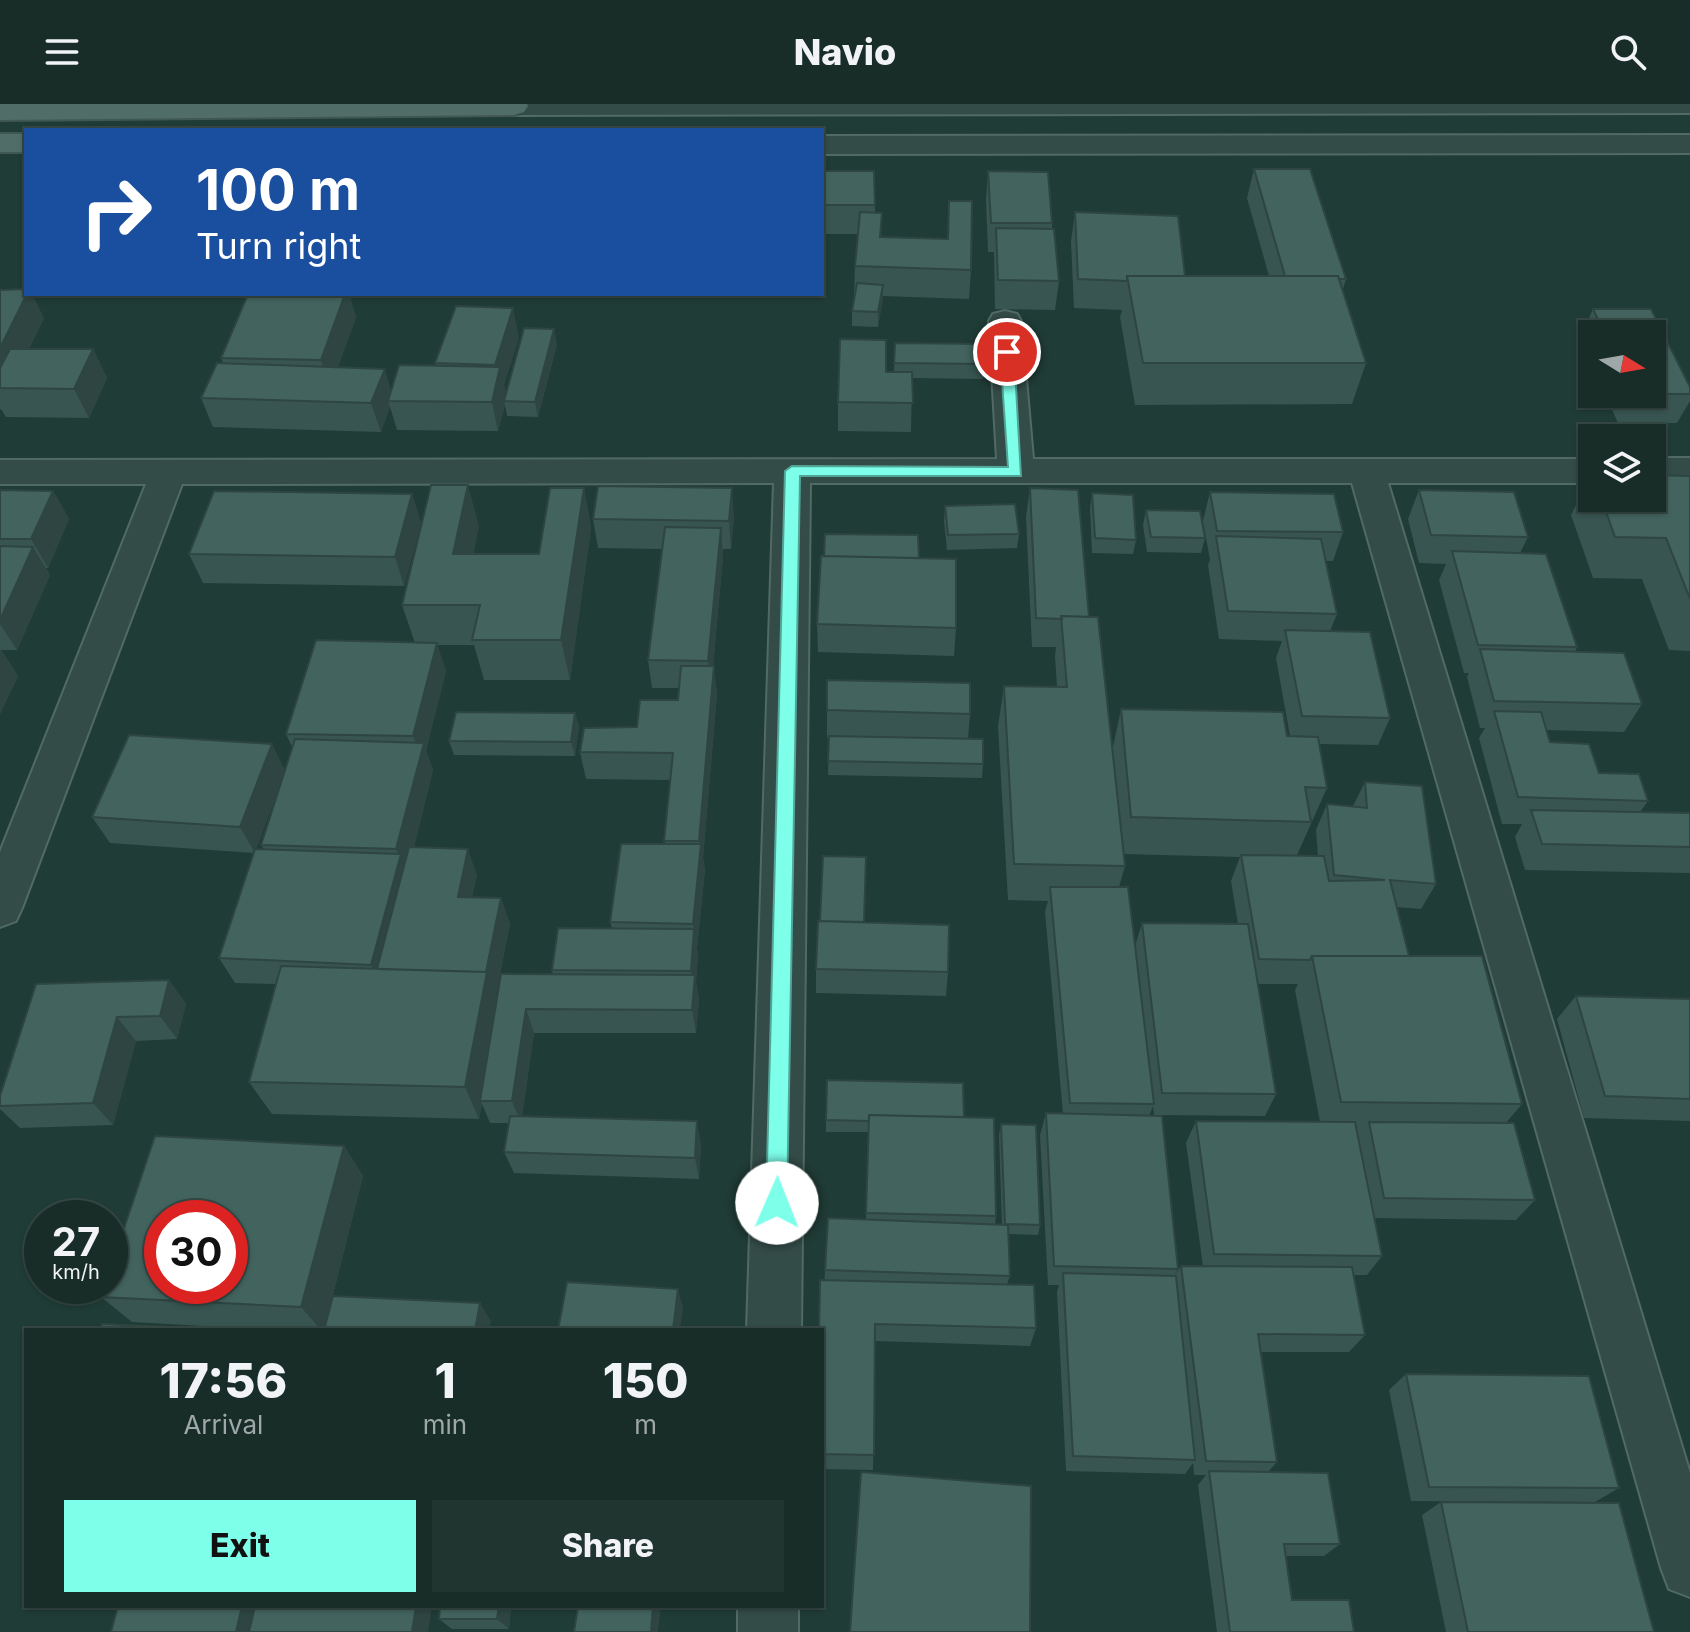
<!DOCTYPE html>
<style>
:root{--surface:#182d28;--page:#213530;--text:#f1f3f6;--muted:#9fa8a8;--line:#364945;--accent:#7dffea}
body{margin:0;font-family:Inter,sans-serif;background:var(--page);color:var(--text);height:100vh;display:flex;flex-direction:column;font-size:30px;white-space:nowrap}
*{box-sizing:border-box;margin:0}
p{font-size:26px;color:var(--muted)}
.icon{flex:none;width:44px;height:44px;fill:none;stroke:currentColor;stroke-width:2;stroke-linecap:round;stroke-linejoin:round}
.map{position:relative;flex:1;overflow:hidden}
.side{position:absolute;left:24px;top:1224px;width:800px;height:280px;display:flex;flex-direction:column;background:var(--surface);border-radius:0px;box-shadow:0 2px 6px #0004,0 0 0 2px var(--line)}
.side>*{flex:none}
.hud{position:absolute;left:24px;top:24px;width:800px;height:168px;border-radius:0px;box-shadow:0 2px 6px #0004,0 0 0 2px var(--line);background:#1a4fa0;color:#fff;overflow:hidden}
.needle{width:52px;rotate:101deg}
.buttons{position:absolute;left:1578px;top:216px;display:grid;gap:16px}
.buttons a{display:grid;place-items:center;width:88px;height:88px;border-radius:0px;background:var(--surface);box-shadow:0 2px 6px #0004,0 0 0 2px var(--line);font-size:40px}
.speed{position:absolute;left:24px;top:1096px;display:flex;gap:16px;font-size:40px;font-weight:700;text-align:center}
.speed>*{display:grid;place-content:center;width:104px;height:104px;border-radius:50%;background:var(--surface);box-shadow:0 2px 6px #0004,0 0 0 2px var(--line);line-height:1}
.speed small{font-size:20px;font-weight:400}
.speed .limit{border:12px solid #d22;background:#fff;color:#111}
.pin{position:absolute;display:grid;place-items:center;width:68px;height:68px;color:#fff;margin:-34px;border:4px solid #fff;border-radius:50%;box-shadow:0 2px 8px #0007}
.me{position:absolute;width:88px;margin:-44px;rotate:1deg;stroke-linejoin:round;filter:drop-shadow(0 0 6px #0008)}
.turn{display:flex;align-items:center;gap:28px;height:168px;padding:0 40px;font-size:36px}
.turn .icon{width:104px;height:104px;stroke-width:2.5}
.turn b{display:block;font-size:56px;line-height:68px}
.eta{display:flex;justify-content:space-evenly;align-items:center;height:136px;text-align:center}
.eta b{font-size:48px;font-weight:800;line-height:56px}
.action{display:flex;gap:16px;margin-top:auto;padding:16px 40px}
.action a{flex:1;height:92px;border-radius:0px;background:var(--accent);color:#111;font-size:32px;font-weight:800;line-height:92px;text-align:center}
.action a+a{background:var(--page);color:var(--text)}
header{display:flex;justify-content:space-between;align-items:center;height:104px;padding:0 40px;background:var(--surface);font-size:36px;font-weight:800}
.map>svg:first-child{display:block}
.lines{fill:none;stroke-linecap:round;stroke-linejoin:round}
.minor-casing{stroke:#516a65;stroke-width:4}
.major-casing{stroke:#405854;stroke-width:4}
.minor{fill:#344c48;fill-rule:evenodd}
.major{fill:#516d67;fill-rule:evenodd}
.wall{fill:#395551;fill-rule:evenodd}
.shaded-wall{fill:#2e4542}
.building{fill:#42635e;stroke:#2e4542;stroke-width:2;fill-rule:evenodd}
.route{fill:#7dffea;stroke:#51a698;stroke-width:2}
</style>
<header><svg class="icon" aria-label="menu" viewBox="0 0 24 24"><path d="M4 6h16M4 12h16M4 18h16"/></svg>Navio<svg class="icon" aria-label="search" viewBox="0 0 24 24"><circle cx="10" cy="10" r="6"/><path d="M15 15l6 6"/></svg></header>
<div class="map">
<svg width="1690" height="1528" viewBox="0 0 1690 1528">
<rect width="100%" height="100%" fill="#203c36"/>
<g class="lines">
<g class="minor-casing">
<path id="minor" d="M501,0H1690V9L514,11L504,8Z
M1690,31V49L822,50V32Z
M1005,207L1017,210L1021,217L1033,355H1592V379H1388L1690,1369V1493L1669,1485L1661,1464L1352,379H810L801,1226H747L774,379L182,380L22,804L16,817L0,823V748L146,380H0V356L997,355L989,217L993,210Z
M1652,354H1690V378H1652Z
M738,1502H798V1528H738Z"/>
</g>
<g class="major-casing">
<path id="major" d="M0,0H527L528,2L524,8L514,11L0,16Z
M0,30H26V48H0Z"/>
</g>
<use href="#minor" class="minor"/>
<use href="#major" class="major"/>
</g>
<path class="wall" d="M1254,65L1346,175L1343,185L1366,259L1352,300L1135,301L1120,213L1122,206L1074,204L1071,137L1075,108L1185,172H1269L1247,94Z
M822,67H874L875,108L882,133L971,166L969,195L883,192L878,223L852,222V207L854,191L855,162L858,130H822Z
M988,67L1052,119V125L1059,177L1055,206L995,205L994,148H988L986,96Z
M0,186L44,214L29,245H93L107,274L89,314L6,313L1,305L0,306Z
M248,190H349L356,213L338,263L391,287L436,262L435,259L519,233L504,281L506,289L557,240L538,313L507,312L505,301L498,327L397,326L390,303L381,328L213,323L201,294L223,259L221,254Z
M1593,205H1651L1690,283V297L1677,319H1618L1605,290H1652V230H1592V262L1580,235Z
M895,239L985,260L983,275L912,274L911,328L838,327V298L886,268H894Z
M1592,370V394H1652L1690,372V547L1669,546L1642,475L1593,474L1571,411Z
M584,384L591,424L570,576H484L474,541H437L446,567L426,646L433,666L414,743L477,771L472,793L501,794L510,820L496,890L497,894L553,871L552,866L612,824L610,818L665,740L670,676L586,675L580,648L637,623L678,596L679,584H652L648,556L662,445L598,444L593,415L734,413L731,445H723V452L713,562L717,590L703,754L705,766L697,844L698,850L696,878L699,895L696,929H534L522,1012L701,1039L699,1075L514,1069L504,1048L509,1019H490L482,1000L479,1015L272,1010L249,978L276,880L235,879L219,854L254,749L110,739L92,713L272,640L285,667L292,643L286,630L415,539L402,501L479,422L473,450H539ZM283,673L261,741L264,745H256Z
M1030,384L1089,513L1113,643L1121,605L1290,632L1276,554L1282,537L1219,535L1208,461L1210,456L1203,417L1210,388L1343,428L1333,457H1325L1337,510L1330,527L1390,614L1378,641L1319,640L1327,684L1297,751L1318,752L1316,726L1327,700L1353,702L1365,678L1436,780L1421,805L1397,803L1409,852L1522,1000L1506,1019L1535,1096L1516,1116L1374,1114L1382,1152L1367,1171H1354L1365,1231L1349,1248H1261L1277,1358L1268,1368L1340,1440L1324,1452H1286L1292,1496L1354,1528H1217L1198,1381L1206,1371H1194L1193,1359L1185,1370L1066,1367L1057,1188L1059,1181H1048L1040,1031L1046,1009L1063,1010L1045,808L1048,797L1008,796L998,622L1004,582L1057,583L1055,552L1056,543H1032L1026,413ZM1124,750L1240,753L1231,777L1238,820L1142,819L1135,842L1119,783L1125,762ZM1258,880H1298L1295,886L1320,1018L1196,1017L1186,1039L1203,1162H1181L1174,1172L1178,1165L1149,1012L1153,1002L1154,1011L1265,1012L1276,990Z
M0,386L53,387L69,415L48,464H46L50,471L17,546H1L18,572L0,610Z
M1419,386L1528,433L1520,449L1577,543L1575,548L1642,600L1624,628L1546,626L1550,638L1599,669L1648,697L1640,708L1690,709V769L1525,766L1515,733L1522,720H1502L1479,634L1485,624H1480L1467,573L1469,569H1464L1439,476L1446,460L1419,459L1408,415Z
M1092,389L1136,436L1133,450L1092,449L1090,404Z
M412,390L421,419L404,482L203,479L189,450Z
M945,402L1019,430L1017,444L947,446L944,417Z
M1146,406L1205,434L1201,449L1147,448L1143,421Z
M919,454L956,524L954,552L818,548L817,520Z
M827,606L970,610L968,635L983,660L982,674L828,671L829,634H827Z
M575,609L579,623L575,652L454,651L449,637Z
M864,818L948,868L946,892L816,889V865Z
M169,876L186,900L177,935L136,937L113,1021L20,1024L0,1005V992Z
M1576,892L1690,895V1017L1584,1014L1557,915Z
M964,1013L996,1112L995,1120L1002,1121L999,1031L1001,1020L1040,1121L1038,1131L1009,1130L1010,1172L1007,1180L1036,1224L1030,1242L875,1237L873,1366L822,1365V1226L825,1166L866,1115L868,1028H826V1016Z
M344,1042L363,1072L324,1226H273L132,1218L101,1193Z
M1406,1270L1619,1384L1595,1398L1411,1397L1389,1286Z
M1441,1398L1654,1528H1446L1422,1411Z
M440,1502H511L509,1525H452L439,1515Z"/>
<path class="shaded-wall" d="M883,181V196L878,223V208Z
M27,190H32L44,214L11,284H0V244Z
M345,190H349L356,213L330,285L321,256Z
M513,204L519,233L504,281L507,292L504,297L505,301L498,327L492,298L498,273L495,261Z
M554,225L557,240L538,313L535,298Z
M93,245L107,274L89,314L74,285Z
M385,265L393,294L388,297L390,303L381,328L371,299Z
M468,381L479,422L465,491L453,450Z
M584,384L591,424L570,576L561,536Z
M732,384L734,413L731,445L729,417Z
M53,387L69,415L48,464L31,435Z
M412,390L421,419L404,482L395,453Z
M721,424L723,452L711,585L708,557Z
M33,443L50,471L17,546L0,520V516Z
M437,539L446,567L426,646L433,666L408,768L383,885L371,861L400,754L396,745L420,652L413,632Z
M0,545L18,572L0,610Z
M714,562L717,590L703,754L705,766L697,844L698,850L696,878L699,895L696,929L692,906L694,884L691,867L694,825L693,820L701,749L699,737Z
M575,609L579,623L575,652L571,638Z
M272,640L285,667L255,749L240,723Z
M468,745L477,771L467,818L458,793Z
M501,794L510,820L496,890L500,902L480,997L482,1000L479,1015L465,983Z
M169,876L186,900L177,935L160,912Z
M526,905L534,929L521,1019L512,997Z
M117,913L136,937L113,1021L93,999Z
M697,1017L701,1039L699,1075L695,1054Z
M344,1042L363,1072L324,1226H321L301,1203Z
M678,1185L683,1204L680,1226H673Z
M480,1199L491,1217L489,1226H475Z
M242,1502H264L258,1528H236Z
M416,1502H432L428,1528H412Z
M499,1502H511L509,1525L497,1515Z
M653,1502H661L658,1528H651Z"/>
<path class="building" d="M1254,65H1310L1346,175H1339L1338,172H1285Z
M822,67H874L875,101H822Z
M988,67L1048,68L1052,119H991Z
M949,97H972L971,166L855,162L860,108L882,109L880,133L948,135Z
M1075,108L1178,112L1185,172H1127V177L1078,175Z
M996,124L1054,125L1059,177L998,176Z
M1127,172H1338L1366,259H1143Z
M857,179L883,181L878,208L852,207Z
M26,185L27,190L0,244V186Z
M248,190H345L321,256L221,254Z
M456,202L513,204L495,261L435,259Z
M1593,205H1651L1690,283V290H1633H1652V230H1605Z
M524,224L554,225L535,298L504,297Z
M840,235L886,236V268H912L913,299L838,298Z
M895,239L984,240L985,260L894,259Z
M10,245H93L74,285L0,284V264Z
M217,259L385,265L371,299L201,294Z
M399,261L500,263L492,298L388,297Z
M1652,371L1690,372V495L1666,434L1615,433L1601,394H1652Z
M431,381H468L453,450H539L550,384H584L561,536H472L480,501H402Z
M598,382L732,384L729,417L593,415Z
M1030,384L1078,386L1089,513L1061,512L1062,515L1036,514Z
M0,386L53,387L31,435H0Z
M1419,386L1514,388L1528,433L1431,431Z
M214,387L412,390L395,453L189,450Z
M1210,388L1334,390L1343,428L1217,427Z
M1092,389L1133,391L1136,436L1095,434Z
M1015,400L1019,430L948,431L945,402Z
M1146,406L1200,407L1205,434L1151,433Z
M665,423L721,424L708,557L648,556Z
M825,430L918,431L919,454L824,452Z
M1216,432L1321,435L1337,510L1228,507Z
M0,442L33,443L0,516Z
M1452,447L1546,450L1577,543L1478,541Z
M821,452L956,455V524L817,520Z
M1061,512L1098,513L1125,762L1014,760L1004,582L1067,583Z
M1285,526L1370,528L1390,614L1302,612Z
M316,536L437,539L413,632L286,630Z
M1480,545L1624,549L1642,600L1494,597Z
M681,562H714L699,737H664L673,649L580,648L584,624L637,623L640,596H678Z
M827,576L970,579V610L827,606Z
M1121,605L1283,608L1287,632L1318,633L1327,684L1305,683L1311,718L1131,713Z
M1494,607L1541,608L1550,638L1589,640L1599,669L1639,670L1648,697L1518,693Z
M456,608L575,609L571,638L449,637Z
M129,631L272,640L240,723L92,713Z
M829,632L983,635V660L828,657Z
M295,635L424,639L396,745L261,741Z
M1365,678L1422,682L1436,780L1390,776L1409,852H1312L1310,856L1259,855L1241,751L1324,752L1329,777L1385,776L1334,771L1327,700L1367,704Z
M1531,706L1690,709V743L1542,740Z
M621,740H701L693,820L610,818Z
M409,743L468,745L458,793L501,794L486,868L377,865Z
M255,745L401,750L371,861L219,854Z
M823,752L866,753L864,818L820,817Z
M1050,783H1128L1154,1000L1070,999Z
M818,817L949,821L948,868L816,865Z
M1142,819L1248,820L1276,990L1162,989Z
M558,824L694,825L691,867L552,866Z
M1312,852H1482L1522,1000L1341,998Z
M281,862L487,868L465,983L249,978Z
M501,870L695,871L692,906L526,905L512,997H480Z
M169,876L160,912L117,913L93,999L0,1002V992L36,880Z
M1576,892L1690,895V995L1605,992Z
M827,976L963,979L964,1013L869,1011V1017L826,1016Z
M1046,1009L1162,1012L1178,1165L1054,1162Z
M869,1011L994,1014L996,1112L866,1109Z
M510,1012L697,1017L695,1054L504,1048Z
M1196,1017L1355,1018L1382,1152L1214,1150Z
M1369,1018L1514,1019L1535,1096L1384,1094Z
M1001,1020L1036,1021L1040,1121L1005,1120Z
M155,1032L344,1042L301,1203L101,1193L105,1182H110V1166ZM162,1114H230V1182H162Z
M828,1114L1008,1121L1010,1172L825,1166Z
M1181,1162L1352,1163L1365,1231L1258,1230L1277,1358L1206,1357Z
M1063,1169L1176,1172L1195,1356L1073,1352Z
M820,1176L1034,1181L1036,1224L875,1220L874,1351L822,1350V1226H819Z
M567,1178L678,1185L673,1226H558Z
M333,1192L480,1199L475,1226H324Z
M102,1220L235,1226H100Z
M1406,1270L1589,1272L1619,1384L1429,1383Z
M1209,1367L1328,1369L1340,1440H1284L1292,1496H1349L1354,1528H1230Z
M861,1368L1031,1382L1030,1528H850Z
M1441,1398L1619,1399L1654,1528H1468Z
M118,1502H242L236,1528H111Z
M255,1502H416L412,1528H249Z
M440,1502H499L497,1515H439Z
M578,1502H653L651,1528H574Z"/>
<path class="route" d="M1007,243L1014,248L1021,372H800L787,1099L784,1106L777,1109L769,1106L766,1099L785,367L792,362L1008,363L1000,248Z"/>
</svg>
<div class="buttons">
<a><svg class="needle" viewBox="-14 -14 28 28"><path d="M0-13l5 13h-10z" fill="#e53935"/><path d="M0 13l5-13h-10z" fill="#9fa8a8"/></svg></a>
<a><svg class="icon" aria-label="layers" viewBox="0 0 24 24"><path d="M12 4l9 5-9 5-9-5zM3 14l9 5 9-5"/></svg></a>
</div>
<div class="speed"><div>27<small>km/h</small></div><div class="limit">30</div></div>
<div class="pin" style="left:1007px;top:248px;background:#d93025"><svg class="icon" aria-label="arrive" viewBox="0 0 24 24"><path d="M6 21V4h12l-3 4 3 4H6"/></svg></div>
<svg class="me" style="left:777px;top:1099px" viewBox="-20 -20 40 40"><circle r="19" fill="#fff"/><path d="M0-13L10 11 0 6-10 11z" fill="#7dffea"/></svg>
<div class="hud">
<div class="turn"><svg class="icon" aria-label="right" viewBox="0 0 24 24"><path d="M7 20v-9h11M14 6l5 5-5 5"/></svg><div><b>100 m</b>Turn right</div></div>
</div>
<section class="side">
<div class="eta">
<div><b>17:56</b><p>Arrival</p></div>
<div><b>1</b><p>min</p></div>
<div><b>150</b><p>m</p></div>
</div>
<div class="action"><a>Exit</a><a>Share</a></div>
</section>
</div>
